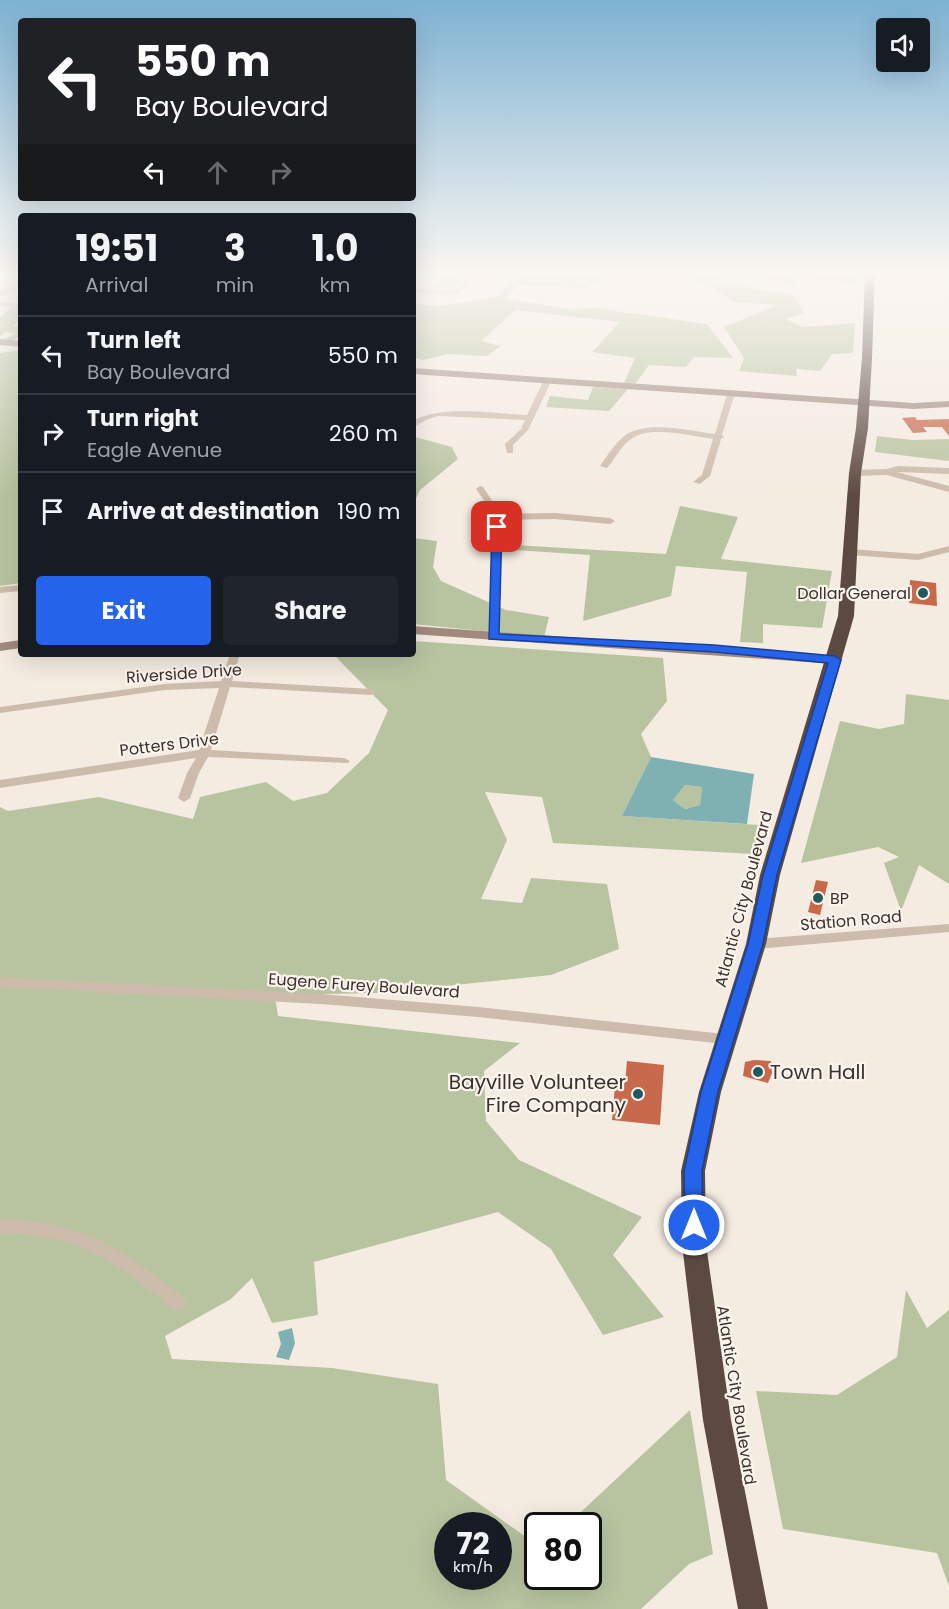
<!DOCTYPE html>
<style>
:root{--surface:#171b24;--page:#20242c;--text:#f1f3f6;--muted:#9ea1a6;--line:#363941;--accent:#2563eb}
body{margin:0;font-family:Poppins,sans-serif;background:var(--page);color:var(--text);height:100vh;display:flex;flex-direction:column;font-size:22px;white-space:nowrap}
*{box-sizing:border-box;margin:0}
p{font-size:20px;color:var(--muted)}
.icon{flex:none;width:33px;height:33px;fill:none;stroke:currentColor;stroke-width:2;stroke-linecap:round;stroke-linejoin:round}
.map{position:relative;flex:1;overflow:hidden}
.sheet{position:absolute;left:18px;top:213px;width:398px;height:444px;display:flex;flex-direction:column;background:var(--surface);border-radius:6px;box-shadow:0 6px 24px #0002}
.sheet>*{flex:none}
.banner{position:absolute;left:18px;top:18px;width:398px;height:183px;border-radius:6px;box-shadow:0 6px 24px #0002;background:#202124;color:#fff;overflow:hidden}
.buttons{position:absolute;left:876px;top:18px;display:grid;gap:12px}
.buttons a{display:grid;place-items:center;width:54px;height:54px;border-radius:6px;background:var(--surface);box-shadow:0 6px 24px #0002;font-size:30px}
.speed{position:absolute;left:434px;top:1512px;display:flex;gap:12px;font-size:30px;font-weight:700;text-align:center}
.speed>*{display:grid;place-content:center;width:78px;height:78px;border-radius:50%;background:var(--surface);box-shadow:0 6px 24px #0002;line-height:1}
.speed small{font-size:15px;font-weight:400}
.speed .limit{border:3px solid #111;border-radius:9px;background:#fff;color:#111}
.pin{position:absolute;display:grid;place-items:center;width:51px;height:51px;color:#fff;margin:-26px;border-radius:12px;box-shadow:0 3px 9px #0006}
.me{position:absolute;width:66px;margin:-33px;rotate:0deg;stroke-linejoin:round;filter:drop-shadow(0 0 4px #0008)}
.turn{display:flex;align-items:center;gap:21px;height:126px;padding:0 18px;font-size:27px}
.turn .icon{width:78px;height:78px;stroke-width:2.5}
.turn b{display:block;font-size:42px;line-height:51px}
.lanes{display:flex;align-items:center;height:57px;padding:0 18px;background:#0003;justify-content:center;gap:30px;direction:ltr}
.lanes .off{opacity:.35}
.eta{display:flex;justify-content:space-evenly;align-items:center;height:102px;text-align:center}
.eta b{font-size:36px;font-weight:700;line-height:42px}
.primary-button{display:flex;gap:12px;margin-top:auto;padding:12px 18px}
.primary-button a{flex:1;height:69px;border-radius:6px;background:var(--accent);color:#fff;font-size:24px;font-weight:700;line-height:69px;text-align:center}
.primary-button a+a{background:var(--page);color:var(--text)}
ul{padding:0;list-style:none}
li{display:flex;align-items:center;gap:18px;height:78px;padding:0 18px;border-top:2px solid var(--line)}
li div{flex:1}
li b{display:block;font-size:22px}
li em{font-style:normal}
.map>svg:first-child{display:block}
.green{fill:#b8c4a0;fill-rule:evenodd}
.water{fill:#7fb0b2;fill-rule:evenodd}
.building{fill:#c8694b}
.lines{fill:none;stroke-linecap:round;stroke-linejoin:round}
.street{fill:#cdbbac;fill-rule:evenodd}
.secondary{fill:#a18a7d;fill-rule:evenodd}
.highway{fill:#5c4a42;fill-rule:evenodd}
.route{fill:#2563eb;stroke:#184099;stroke-width:1.5}
.poi-dot{fill:#1f5a5e;stroke:#fbf5ee;stroke-width:2}
.labels{text-anchor:middle;stroke-width:4.5;stroke-linejoin:round;paint-order:stroke}
.poi-label{font-size:16px;fill:#3b302b;stroke:#fbf5ee;text-anchor:end}
.street-label{font-size:16px;fill:#3b302b;stroke:#fbf5ee}
.near-poi-label{font-size:20px;fill:#3b302b;stroke:#fbf5ee;text-anchor:start}
</style>
<div class="map">
<svg width="949" height="1609" viewBox="0 0 949 1609">
<rect width="100%" height="100%" fill="#f4ebe1"/>
<path class="green" d="M414,272H467L454,288L432,287L439,278L413,275Z
M522,272H609L631,277H606L586,288L519,285L504,298L573,310L594,308L707,324L733,358L694,357L686,367L649,365L635,384L624,383L635,358L592,352L620,322L515,310L481,341L501,346L487,356L448,354L423,360L413,357V304L440,306L496,297Z
M637,272H860L859,284L795,278V285L744,275H713L757,290L792,294L804,313L786,319L803,327L855,323L853,353L832,354L820,371L796,369L797,376L739,371L744,358L724,327L777,305L732,302C708,276 670,277 637,272Z
M12,307L21,308V320L13,326L21,327V335L13,341L3,340L16,333L5,332L0,336V317Z
M21,350V583L0,586V353Z
M593,387L628,389L609,411L546,407L550,396L588,400Z
M413,428L415,437L452,447L458,459L420,490L413,505Z
M877,436L913,440L949,439V461L875,452Z
M680,506L738,517L721,559L832,571L822,628L763,624V643L740,642L747,572L676,566L671,596L583,621L590,555L515,550L513,545L666,554Z
M413,538L437,541L433,567L441,581L506,610L549,617L544,637L413,624Z
M413,641L663,658L667,701L641,734L651,757L622,816L759,825L753,854L553,843L542,797L485,792L507,840L481,899L522,903L531,878L607,884L619,949L551,975L378,993L270,995L276,1003L278,1016L520,1043L484,1071L486,1121L519,1160L642,1217L613,1255L664,1317L603,1335L551,1249L498,1212L314,1262L318,1315L272,1323L252,1278L231,1299L165,1336L172,1359L332,1368L438,1384L446,1480L537,1545V1576H588V1526L567,1525L690,1410L713,1554L689,1564L641,1609H0V807L8,811L99,797L193,819L200,797L266,782L293,801L327,793L369,753L388,710L333,654H412ZM447,1526H498V1576H447Z
M906,694L949,700V884L919,865L901,911L884,863L899,857L878,847L801,863L840,721L879,729L904,724Z
M685,785L702,787L700,805L685,809L673,800Z
M906,1290L927,1328L949,1310V1586L937,1553L783,1529L756,1391L837,1395L897,1357Z"/>
<path class="water" d="M651,757L754,774L747,824L622,816ZM685,785L702,787L700,805L685,809L673,800Z
M292,1328L295,1343L289,1360L276,1357L281,1344L278,1332Z"/>
<path class="building" d="M915,417L917,420L949,419V436L942,427H923L927,432L913,433L902,418Z
M910,580L936,583L937,606L909,603Z
M816,880L828,882L820,915L808,912Z
M754,1060L771,1061L772,1073L768,1083L743,1076L745,1062Z
M627,1061L664,1065L660,1125L612,1120L615,1086L622,1087V1083H625Z"/>
<g class="lines">
<path class="street" d="M471,272H477L461,292L444,295L412,292V288L444,291L457,289Z
M619,272H634L652,276L649,278Z
M21,281V286L0,297V292Z
M0,302L21,304V308L0,306Z
M545,378L552,380L528,430L513,445V453H507L505,444L521,429L525,420L438,416L426,420L412,428V422C437,404 497,414 527,415Z
M728,391L735,393L722,435L724,437L721,439L710,476L700,484L693,482L702,475L713,439C692,436 649,425 631,439C621,446 615,459 607,468L600,466C607,456 614,445 623,437C644,419 690,431 715,434Z
M898,466L949,468V474L897,472L949,486V492L887,475L855,476L851,473L855,470L887,469Z
M480,486L483,487L501,514L555,513L610,518L615,521L610,524L555,519L501,520L498,637L493,640L488,637L493,513L476,489Z
M949,546V552L918,560L850,555L845,552L850,549L918,554Z
M21,585V591L0,593V587Z
M230,654H240L232,681L371,689L376,692L371,695L230,687L211,750L344,758L350,761L348,763L208,757L199,773L190,798L184,802L178,798L187,773L196,758L0,788V780L199,750L219,688L165,690L0,713V707L165,684L221,681Z
M949,924V932L756,949L751,947L749,944L751,941L756,939Z
M0,977L321,994L478,1007L724,1034L729,1035L731,1039L729,1043L724,1044L478,1017L321,1004L0,987Z
M0,1219C82,1221 122,1248 184,1298L187,1303L184,1308L178,1310L172,1308C113,1260 79,1234 0,1233Z"/>
<path class="secondary" d="M0,339L21,341V347L0,345Z
M412,368L914,403L949,401V407L914,409L412,374Z
M412,626L835,656L842,660L835,664L412,634Z
M21,640V648L0,651V643Z"/>
<path class="highway" d="M865,272H875L872,358L868,428L861,473L854,616L780,875L766,944L721,1092L705,1171L706,1244L731,1420L768,1609H738L703,1420L682,1244L681,1171L699,1092L746,944L760,875L838,616L849,473L856,428L862,358Z"/>
</g>
<linearGradient id="sky" x2="0" y2="1"><stop stop-color="#7eb2d2"/><stop offset="0.55" stop-color="#faf6f2"/><stop offset="1" stop-color="#faf6f2" stop-opacity="0"/></linearGradient>
<rect width="949" height="497" fill="url(#sky)"/>
<path class="route" d="M497,524L502,527L499,634L714,645L835,656L841,660L777,875L763,944L718,1092L702,1171L703,1225L701,1231L694,1233L687,1231L685,1225L684,1171L701,1092L748,944L763,875L828,663L714,652L489,639L492,527Z"/>
<g class="poi-dot">
<circle cx="923" cy="593" r="6"/>
<circle cx="818" cy="898" r="6"/>
<circle cx="758" cy="1072" r="6"/>
<circle cx="638" cy="1094" r="6"/>
</g>
<g class="labels">
<g class="poi-label">
<text x="911" y="599">Dollar General</text>
<text x="830" y="904" text-anchor="start">BP</text>
</g>
<g class="street-label">
<text transform="translate(184 673) rotate(-4)" y="6">Riverside Drive</text>
<text transform="translate(169 744) rotate(-7)" y="6">Potters Drive</text>
<text transform="translate(743 899) rotate(-75)" y="6">Atlantic City Boulevard</text>
<text transform="translate(851 920) rotate(-5)" y="6">Station Road</text>
<text transform="translate(364 985) rotate(4)" y="6">Eugene Furey Boulevard</text>
<text transform="translate(737 1395) rotate(81)" y="6">Atlantic City Boulevard</text>
</g>
<g class="near-poi-label">
<text x="770" y="1079">Town Hall</text>
<text x="626" y="1089" text-anchor="end">Bayville Volunteer<tspan x="626" dy="23">Fire Company</tspan></text>
</g>
</g>
</svg>
<div class="buttons">
<a><svg class="icon" aria-label="sound" viewBox="0 0 24 24"><path d="M4 9h4l5-4v14l-5-4H4zM17 9q2 3 0 6"/></svg></a>
</div>
<div class="speed"><div>72<small>km/h</small></div><div class="limit">80</div></div>
<div class="pin" style="left:497px;top:527px;background:#d93025"><svg class="icon" aria-label="arrive" viewBox="0 0 24 24"><path d="M6 21V4h12l-3 4 3 4H6"/></svg></div>
<svg class="me" style="left:694px;top:1225px" viewBox="-20 -20 40 40"><circle r="17" fill="#2563eb" stroke="#fff" stroke-width="3"/><path d="M0-11L8 9 0 5-8 9z" fill="#fff"/></svg>
<div class="banner">
<div class="turn"><svg class="icon" aria-label="left" viewBox="0 0 24 24"><path d="M17 20v-9H6M10 6l-5 5 5 5"/></svg><div><b>550 m</b>Bay Boulevard</div></div>
<div class="lanes"><svg class="icon" aria-label="left" viewBox="0 0 24 24"><path d="M17 20v-9H6M10 6l-5 5 5 5"/></svg><svg class="icon off" aria-label="ahead" viewBox="0 0 24 24"><path d="M12 20V5M6 11l6-6 6 6"/></svg><svg class="icon off" aria-label="right" viewBox="0 0 24 24"><path d="M7 20v-9h11M14 6l5 5-5 5"/></svg></div>
</div>
<section class="sheet">
<div class="eta">
<div><b>19:51</b><p>Arrival</p></div>
<div><b>3</b><p>min</p></div>
<div><b>1.0</b><p>km</p></div>
</div>
<ul>
<li><svg class="icon" aria-label="left" viewBox="0 0 24 24"><path d="M17 20v-9H6M10 6l-5 5 5 5"/></svg><div><b>Turn left</b><p>Bay Boulevard</p></div><em>550 m</em></li>
<li><svg class="icon" aria-label="right" viewBox="0 0 24 24"><path d="M7 20v-9h11M14 6l5 5-5 5"/></svg><div><b>Turn right</b><p>Eagle Avenue</p></div><em>260 m</em></li>
<li><svg class="icon" aria-label="arrive" viewBox="0 0 24 24"><path d="M6 21V4h12l-3 4 3 4H6"/></svg><div><b>Arrive at destination</b></div><em>190 m</em></li>
</ul>
<div class="primary-button"><a>Exit</a><a>Share</a></div>
</section>
</div>
